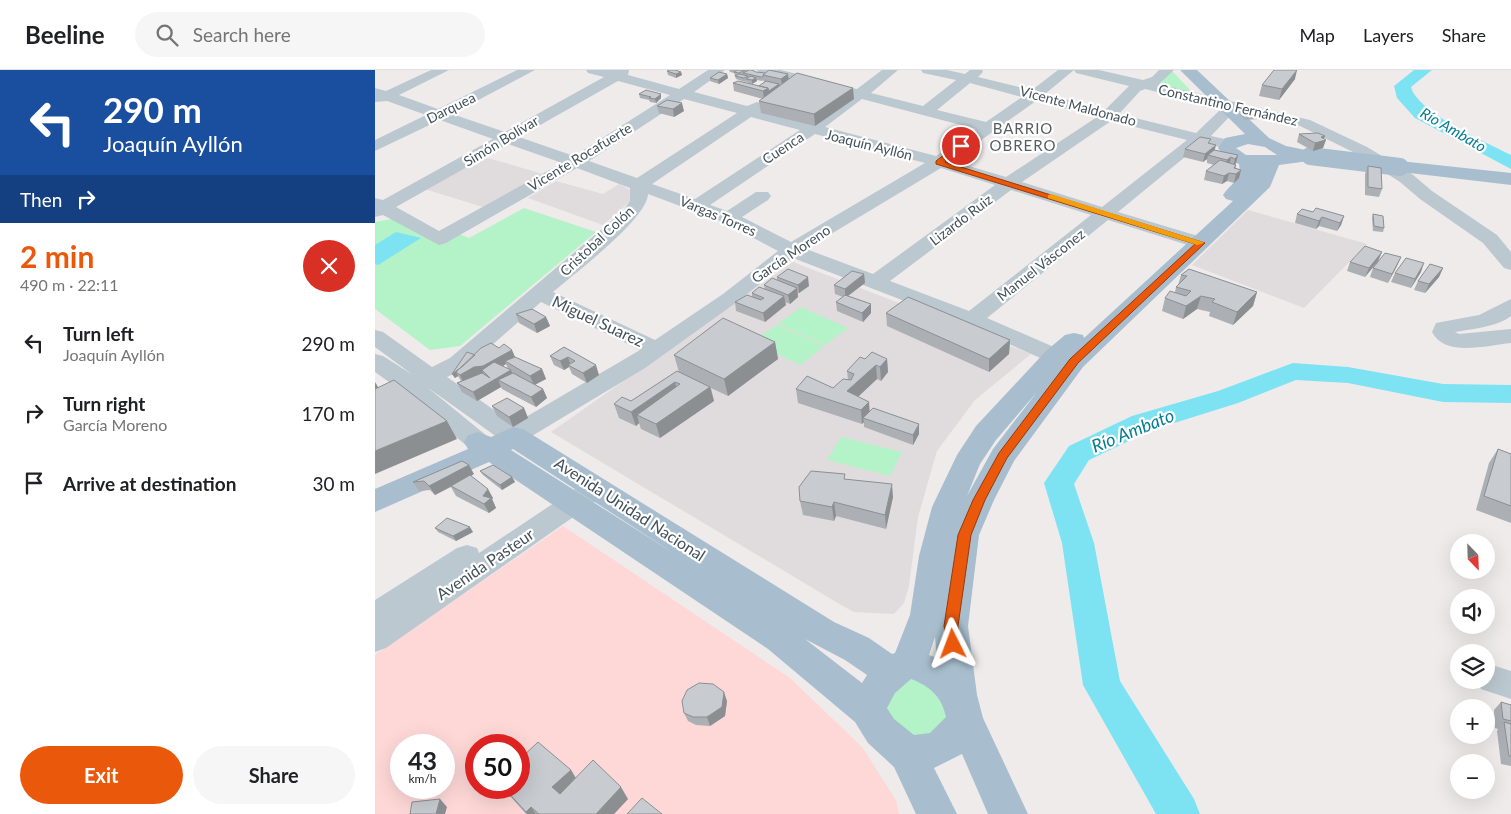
<!DOCTYPE html>
<meta charset="utf-8">
<style>
:root{--surface:#fff;--page:#f6f6f6;--text:#202124;--muted:#757577;--line:#e0e0e0;--accent:#ea580c}
body{margin:0;font-family:Lato,sans-serif;background:var(--page);color:var(--text);height:100vh;display:flex;flex-direction:column;font-size:19px;white-space:nowrap}
*{box-sizing:border-box;margin:0}
p{font-size:16px;color:var(--muted)}
.icon{flex:none;width:28px;height:28px;fill:none;stroke:currentColor;stroke-width:2;stroke-linecap:round;stroke-linejoin:round}
.map{position:relative;flex:1;overflow:hidden}
.details{display:flex;flex-direction:column;background:var(--surface);width:375px}
.details>*{flex:none}
.guide{background:#1a4fa0;color:#fff;overflow:hidden}
.needle{width:32px;rotate:157deg}
.tools{position:absolute;left:1075px;top:464px;display:grid;gap:10px}
.tools a{display:grid;place-items:center;width:45px;height:45px;border-radius:50%;background:var(--surface);box-shadow:0 5px 20px #0002;font-size:25px}
.speed{position:absolute;left:15px;top:664px;display:flex;gap:10px;font-size:25px;font-weight:700;text-align:center}
.speed>*{display:grid;place-content:center;width:65px;height:65px;border-radius:50%;background:var(--surface);box-shadow:0 5px 20px #0002;line-height:1}
.speed small{font-size:12px;font-weight:400}
.speed .limit{border:8px solid #d22;background:#fff;color:#111}
.pin{position:absolute;display:grid;place-items:center;width:42px;height:42px;color:#fff;margin:-21px;border:2px solid #fff;border-radius:50%;box-shadow:0 1px 5px #0007}
.me{position:absolute;width:55px;margin:-28px;rotate:357deg;stroke-linejoin:round;filter:drop-shadow(0 0 4px #0008)}
.turn{display:flex;align-items:center;gap:18px;height:105px;padding:0 20px;font-size:22px}
.turn .icon{width:65px;height:65px;stroke-width:2.5}
.turn b{display:block;font-size:35px;line-height:42px}
.then{display:flex;align-items:center;height:48px;padding:0 20px;background:#0003;gap:10px;font-size:19px}
.round{display:grid;place-items:center;flex:none;width:52px;height:52px;border-radius:26px;background:var(--page)}
.headline{display:flex;align-items:center;justify-content:space-between;height:85px;padding:0 20px}
h1{font-size:30px;font-weight:700;line-height:38px;color:var(--accent)}
.cta{display:flex;gap:10px;margin-top:auto;padding:10px 20px}
.cta a{flex:1;height:58px;border-radius:30px;background:var(--accent);color:#fff;font-size:20px;font-weight:700;line-height:58px;text-align:center}
.cta a+a{background:var(--page);color:var(--text)}
ul{padding:0;list-style:none}
li{display:flex;align-items:center;gap:15px;height:70px;padding:0 20px}
li div{flex:1}
li b{display:block;font-size:19px}
li em{font-style:normal}
header{display:flex;align-items:center;gap:30px;box-sizing:border-box;height:70px;padding:0 25px;background:var(--surface);border-bottom:1px solid var(--line)}
header strong{font-size:24px}
nav{display:flex;gap:28px;margin-inline-start:auto;font-size:18px}
.search{width:350px;height:45px;background:var(--page);display:flex;align-items:center;gap:12px;box-sizing:border-box;padding:0 18px;border-radius:28px;color:var(--muted);font-size:19px}
main{display:flex;flex:1;min-height:0}
.map>svg:first-child{display:block}
.education{fill:#e0dcdd}
.medical{fill:#fdd8d7;fill-rule:evenodd}
.green{fill:#b4f2c7}
.water{fill:#7de3f3}
.lines{fill:none;stroke-linecap:round;stroke-linejoin:round}
.river{fill:#7de3f3;fill-rule:evenodd}
.minor{fill:#bbc8d0;fill-rule:evenodd}
.major{fill:#a8bece;fill-rule:evenodd}
.major-bridge{stroke:#a8bece;stroke-width:18}
.wall{fill:#acafb4;fill-rule:evenodd}
.shaded-wall{fill:#8c8f92}
.building{fill:#c8ccd1;stroke:#8c8f92}
.route{fill:#ea580c;stroke:#983908}
.slow{fill:#f59e0b}
.labels{text-anchor:middle;stroke-width:4.5;stroke-linejoin:round;paint-order:stroke}
.far-street-label{font-size:14px;fill:#43515b;stroke:#fff}
.far-neighbourhood-label{font-size:15px;letter-spacing:1px;fill:#585d61;stroke:#fff}
.far-water-label{font-size:15px;font-style:italic;fill:#037d90;stroke:#fff}
.street-label{font-size:16px;fill:#43515b;stroke:#fff}
.water-label{font-size:18px;font-style:italic;fill:#037d90;stroke:#fff}
</style>
<header>
<strong>Beeline</strong>
<div class="search"><svg class="icon" aria-label="search" viewBox="0 0 24 24"><circle cx="10" cy="10" r="6"/><path d="M15 15l6 6"/></svg>Search here</div>
<nav><a>Map</a><a>Layers</a><a>Share</a></nav>
</header>
<main>
<section class="details">
<div class="guide">
<div class="turn"><svg class="icon" aria-label="left" viewBox="0 0 24 24"><path d="M17 20v-9H6M10 6l-5 5 5 5"/></svg><div><b>290 m</b>Joaquín Ayllón</div></div>
<div class="then">Then<svg class="icon" aria-label="right" viewBox="0 0 24 24"><path d="M7 20v-9h11M14 6l5 5-5 5"/></svg></div>
</div>
<div class="headline"><div><h1>2 min</h1><p>490 m · 22:11</p></div><a class="round" style="background:#d93025;color:#fff"><svg class="icon" aria-label="close" viewBox="0 0 24 24"><path d="M6 6l12 12M18 6L6 18"/></svg></a></div>
<ul>
<li><svg class="icon" aria-label="left" viewBox="0 0 24 24"><path d="M17 20v-9H6M10 6l-5 5 5 5"/></svg><div><b>Turn left</b><p>Joaquín Ayllón</p></div><em>290 m</em></li>
<li><svg class="icon" aria-label="right" viewBox="0 0 24 24"><path d="M7 20v-9h11M14 6l5 5-5 5"/></svg><div><b>Turn right</b><p>García Moreno</p></div><em>170 m</em></li>
<li><svg class="icon" aria-label="arrive" viewBox="0 0 24 24"><path d="M6 21V4h12l-3 4 3 4H6"/></svg><div><b>Arrive at destination</b></div><em>30 m</em></li>
</ul>
<div class="cta"><a>Exit</a><a>Share</a></div>
</section>
<div class="map">
<svg width="1136" height="744" viewBox="0 0 1136 744">
<rect width="100%" height="100%" fill="#efebeb"/>
<path class="education" d="M103,85L175,106L118,140L46,118Z
M181,111L228,124L244,114L257,121L258,129L228,155L153,128Z
M873,140L992,174L929,238L817,195Z
M418,192L656,284L600,330L562,381L543,447L534,516L529,533L519,544L479,542L466,535L176,362Z"/>
<path class="medical" d="M188,456L415,608L487,677L521,730L524,744H0V585ZM26,675H69V718H26ZM101,675H144V718H101Z"/>
<path class="green" d="M796,0L819,24L775,15Z
M149,138L221,162L85,276L55,280L0,239V152L28,147L69,165L77,161L94,168Z
M426,237L473,258L450,275L403,254Z
M402,255L449,276L425,295L377,272Z
M466,367L527,382L515,406L452,390Z
M534,606L558,607L576,657L530,674L507,627Z"/>
<path class="water" d="M21,162L46,168L3,195L0,194V175Z"/>
<g class="lines">
<path class="river" d="M1039,0H1057L1036,17C1043,43 1111,72 1136,85V99L1040,48L1022,28L1019,16Z
M918,293L973,297L1068,314L1136,315V333L1068,332L973,313L921,310L863,333L777,360L714,390L699,414L719,473L745,611L819,729L825,744H781L708,615L687,473L669,413L694,376L757,346L843,321Z"/>
<path class="minor" d="M56,0H74L24,25L63,39L142,0H160L77,44L130,62L229,7L213,3L211,0H254L253,5L304,19L333,0H350L319,22L372,36L382,32L387,33L389,36L386,40L435,53L473,26L384,3L382,0H406L482,19L507,0H523L496,23L548,36L581,10L548,3L546,0H572L590,4L595,0H607L608,2L603,7L657,20L683,0H699L670,24L730,40L754,16L701,3L699,0H724L768,10L777,7L784,0H799L784,14L935,50L992,77L1037,104L1057,121L1122,165L1136,182V200L1129,198L1108,173L1045,129L1025,112L980,83L925,56L770,19L765,21L744,44L821,63L844,41H854L857,44L836,66L859,71L861,74L859,77L853,79L827,73L743,142L833,169L836,173L833,177H819L733,150L612,248L688,281L707,286L710,291L707,296L699,298L672,291L589,254L418,188L362,232L270,298L147,372L138,375L129,372L52,317L112,366L116,372L112,378L103,381L94,378L34,326L0,341V323L18,315L0,302V284L8,286L38,305L0,277V260L8,262L57,297L75,288L248,141L255,131V118L202,98L71,173L64,175L8,145L0,147V128L8,130L118,69L65,50L0,81V70L51,45L12,31L0,32V18L11,21ZM243,11L295,25L199,86L144,67ZM595,13L647,27L611,52L562,40ZM309,29L362,43L262,108L214,91ZM487,29L601,59L561,86L450,57ZM661,31L722,47L631,107L577,91ZM376,47L425,60L320,129L277,114ZM736,51L812,70L727,137L647,112ZM440,64L550,93L416,172L367,147L393,130L396,126L393,122H381L352,141L335,135ZM133,74L187,93L64,161L21,137ZM566,98L620,115L498,204L431,179ZM636,120L716,145L594,241L515,211ZM273,124L348,152L403,181L348,224L280,270L178,222C198,205 273,148 273,124ZM166,232L265,280L139,354L72,307L91,298Z
M1136,229V246C1122,257 1097,259 1080,262L1084,264L1136,259V273C1113,275 1070,288 1057,262L1061,253L1104,245Z
M215,412L224,415L228,422L224,429L11,578L0,582V530L82,478L92,475L102,478L104,483L206,415Z
M1117,595L1136,601V629L1106,619L1101,610H1111V597Z"/>
<path class="major" d="M805,0H822L894,68L911,76L941,82L944,86L941,90L904,95L895,117L708,297L639,391L619,430L604,465L593,556L602,625L608,648L653,744H613L587,684L559,698L582,744H541L519,697L493,673L480,652L393,579L114,392L0,442V419L93,379L89,372L93,365L103,362L116,367L138,357L148,359L459,552L494,568L517,584L520,583L535,545L544,486L557,437L582,385L601,356L671,281L690,265L699,263L708,265L709,268L858,131L851,129L848,125C856,113 867,110 864,94L851,89L843,78L850,68L870,64ZM873,74L890,77L902,85H871L861,78ZM662,322L618,379L592,426L605,394L621,370ZM138,379L300,484L136,380ZM560,567L562,588L554,585ZM430,569L470,590L492,605L487,613ZM536,609C555,616 567,627 571,647L555,663L539,665L519,649L512,638L520,623Z
M1025,91L1136,103V115L1018,101L1016,97L1018,93Z"/>
<path class="major-bridge" d="M935,86L1025,97"/>
</g>
<path class="wall" d="M354,0H377L381,2L414,10L479,29L440,56L386,43L384,31L388,29L359,21L358,13L384,16L389,12L388,10L387,11L382,10V11L377,14L371,12V11L370,12L361,9L359,3L355,2Z
M292,1L306,2L307,5L301,8L293,5Z
M352,4L353,8L344,14L335,11V8Z
M920,9L904,30L884,26L887,15Z
M264,24L286,28L281,33L275,32L274,30L265,28Z
M282,36L309,41L299,47L284,43Z
M866,41L884,45L883,49L870,50L865,45Z
M924,64L949,69L948,78L938,81L922,72Z
M835,73L840,80L863,85L861,93L860,95H861V98L866,100L864,108L859,113L852,111L847,114L829,110L831,101L839,95L832,93V89L828,92L808,87L810,79Z
M993,96L1007,119L1004,127L990,125V104Z
M938,142L969,146L966,155L962,161L944,156L941,159L920,153L922,144Z
M998,144L1009,158L1008,162L998,161L997,148Z
M1007,182L1003,191L990,207L972,201L975,192Z
M1026,187L1013,213L995,207L998,198Z
M1068,198L1064,207L1050,223L1039,220L1043,211Z
M814,199L882,222L878,236L858,255L834,246L835,242L822,239L808,249L787,241L790,228L800,222L801,217L803,215L806,205Z
M1046,202L1036,218L1016,212L1020,203Z
M489,204L490,213L473,226L496,234V243L488,252L462,241L461,232L468,227L460,224L459,215Z
M402,207L434,216L424,223H423V227L415,234L410,232L411,235L390,252L361,241L360,232L377,227V223L390,219L389,215L402,210Z
M511,243L635,270L634,284L614,302L512,256Z
M141,244L171,247L175,256L162,263L144,253Z
M400,272L403,289L353,326L336,318L339,331L285,368L266,359L264,353L261,356L244,348L239,334L256,331L304,302L299,285Z
M189,277L224,305L212,313L197,304L194,297L189,300L179,295L175,286Z
M100,285L141,288L167,299L171,309L160,315L168,319L172,328L161,337L127,319L126,317L102,331L87,322L82,313L86,311L83,306L80,308L77,304ZM131,294L133,299L128,296Z
M490,289H512L513,302L506,311L502,309L483,327L494,332V341L544,364L538,375L489,357V352L487,354L423,333L421,319L458,318L473,310L472,301Z
M117,336L149,338L153,348L138,357L122,346Z
M1123,379L1136,384V453L1101,440L1114,393Z
M105,401L137,407L140,412L127,420L108,405Z
M99,404L96,406L118,428L117,429L121,438L114,443L81,426L76,417L60,425L55,420L44,421L38,412Z
M471,409L518,427L511,459L461,446L459,451L428,445L425,431Z
M60,458L98,462L81,471L63,462Z
M352,631L350,646L335,656L321,655L313,651L309,643Z
M1126,632L1136,635V696L1126,694L1122,661L1123,659L1120,658L1119,640Z
M196,700L201,708L253,729L239,744H151L128,718H144Z"/>
<path class="shaded-wall" d="M922,0L920,9L904,30L907,19Z
M306,2L307,5L301,8V4Z
M352,4L353,8L344,14L343,10Z
M413,4L414,11L407,16L406,9Z
M381,8L382,11L377,14V10Z
M404,14L405,17L389,29L388,21Z
M478,18L479,29L440,56L439,44Z
M286,24V28L281,33L280,29Z
M307,33L309,41L299,47L298,39Z
M950,66L948,71L951,70L948,78L938,81L940,73L946,67Z
M841,75L839,83L833,85L832,89L828,92L830,84Z
M863,85L861,93L858,97L860,89Z
M856,87L854,96L850,98L852,90Z
M866,100L864,108L859,113L861,104Z
M854,103L852,111L847,114L849,106Z
M969,146L966,155L962,161L965,153Z
M947,147L944,156L941,159L944,151Z
M1007,182L1003,191L990,207L994,198Z
M1026,187L1022,196L1013,213L1017,204Z
M1049,193L1046,202L1036,218L1040,209Z
M1068,198L1064,207L1050,223L1054,214Z
M489,204L490,213L470,228V219Z
M433,207L434,216L424,223L423,215Z
M422,218L423,227L415,234L413,225Z
M882,222L878,236L858,255L862,242Z
M409,226L411,235L390,252L388,243Z
M826,226L822,239L808,249L811,236Z
M496,234V243L488,252L487,243Z
M171,247L175,256L162,263L159,254Z
M635,270L634,284L614,302V289Z
M400,272L403,289L353,326L349,309Z
M137,280L141,289L130,291L131,294L113,305L107,300L109,305L89,314L85,305L99,297Z
M102,285L81,302L83,306L80,308L77,304Z
M193,287L196,296L193,295L194,297L189,300L185,291Z
M512,289L513,302L506,311L505,297Z
M221,295L224,305L212,313L208,303Z
M501,295L502,309L474,335L472,321Z
M167,299L171,309L159,315L155,306Z
M136,300L140,309L123,310L126,317L102,331L98,322Z
M0,312L8,325L0,329Z
M300,312L303,325L262,345L264,353L261,356L256,342Z
M335,317L339,331L285,368L281,354Z
M168,319L172,328L161,337L156,327Z
M494,332L495,346L488,348L489,352L487,354L486,340Z
M149,338L153,348L138,357L134,347Z
M72,351L82,369L0,404V381Z
M544,354V364L538,375V365Z
M94,395L99,404L60,425L54,416Z
M137,407L140,412L127,420L125,415Z
M517,414L518,427L511,459L510,445Z
M113,419L118,428L117,429L121,438L114,443L109,434L108,426Z
M459,432L461,446L459,451L457,437Z
M95,457L98,462L81,471L78,466Z
M349,622L352,631L350,646L335,656L332,647Z
M196,700L203,712L186,729L177,717Z
M246,717L253,729L239,744H221Z
M65,729L72,737L70,744H61Z
M156,737L161,744H152L151,742Z"/>
<path class="building" d="M294,0H300L306,2L301,4L292,1Z
M362,0H370L364,3L359,2Z
M374,0H377L381,2L390,3L388,5V7H386L368,3Z
M394,0L413,4L406,9L388,5Z
M899,0H922L907,19L887,15Z
M344,2L352,4L343,10L335,8Z
M422,3L478,18L439,44L384,31Z
M364,4L373,6L369,8L360,6Z
M376,6L381,8L377,10L371,9Z
M363,11L393,18L388,21L358,13Z
M391,11L404,14L394,21L393,18L384,16Z
M271,20L286,24L280,29L274,28L276,27L264,24Z
M292,30L307,33L298,39L282,36Z
M878,40L884,45L871,46L866,41Z
M943,63L950,66L946,67L951,70L940,73L924,64Z
M825,67L836,69L833,73L841,75L830,84L810,79Z
M839,80L863,85L860,89L856,87L852,90L833,85Z
M845,90L861,95L859,98L866,100L861,104L854,103L849,106L831,101Z
M993,96L1006,98L1007,119L993,117Z
M941,138L969,146L965,153L947,147L944,151L922,144L927,139L938,142Z
M998,144L1008,146L1009,158L999,156Z
M990,176L1007,182L994,198L975,192Z
M1010,183L1026,187L1017,204L998,198Z
M1031,188L1049,193L1040,209L1020,203Z
M1055,194L1068,198L1054,214L1043,211Z
M413,199L433,207L423,215L402,207Z
M814,199L882,222L862,242L837,232L840,229L826,226L811,236L790,228L795,221L811,226L816,221L801,217L812,206L806,205Z
M477,201L489,204L470,219L459,215Z
M397,208L422,218L413,225L389,215Z
M384,217L409,226L388,243L360,232L372,225L386,230L389,228L377,223Z
M470,225L496,234L487,243L461,232Z
M533,227L635,270L614,289L511,243Z
M157,239L171,247L159,254L141,244Z
M348,248L400,272L349,309L299,285Z
M116,273L124,278L129,274L137,280L108,296L99,297L85,305L81,302L106,278Z
M189,277L221,295L208,303L193,295L200,291L193,287L185,291L175,286Z
M92,282L100,285L88,296L77,304Z
M497,282L512,289L505,297L501,295L472,321L494,332L486,340L421,319L432,306L458,318L468,309L476,310L479,304L472,301L485,287L490,289Z
M140,287L167,299L155,306L130,291Z
M119,292L136,300L98,322L82,313L107,303L115,308L107,300Z
M302,301L335,317L281,354L262,345L305,314L300,312L256,342L239,334L247,327L256,331Z
M138,303L168,319L156,327L123,310Z
M19,310L72,351L0,381V319Z
M132,328L149,338L134,347L117,336Z
M498,338L544,354L538,365L488,348Z
M1123,379L1136,384V436L1109,426Z
M87,391L94,395L54,416L49,411L38,412Z
M118,395L137,407L125,415L105,401Z
M436,401L470,404L469,409L517,414L510,445L459,432L457,437L425,431L424,417Z
M95,405L113,419L108,426L116,428L109,434L76,416Z
M72,448L95,457L78,466L60,458Z
M324,613L338,614L349,622L347,637L332,647H318L309,643L307,631L312,620Z
M1126,632L1136,635V651L1128,649Z
M1129,652L1136,654V686H1134Z
M163,672L196,700L177,717L185,724L218,690L246,717L221,744H164L156,737L151,742L129,718H144V690Z
M267,728L287,744H252Z
M65,729L61,744H35L37,732Z"/>
<path class="route" d="M583,74L590,76L570,92L830,173L703,293L632,388L610,430L596,465L583,556L585,574L583,578L578,580L573,578L569,556L583,465L598,430L624,383L695,289L820,174L561,94V91Z"/>
<path class="slow" d="M676,124L828,172L829,173L822,175L673,128V125Z"/>
<g class="labels">
<g class="far-street-label">
<text transform="translate(853 35) rotate(13)" y="5">Constantino Fernández</text>
<text transform="translate(703 36) rotate(15)" y="5">Vicente Maldonado</text>
<text transform="translate(76 38) rotate(-26)" y="5">Darquea</text>
<text transform="translate(126 71) rotate(-31)" y="5">Simón Bolívar</text>
<text transform="translate(494 75) rotate(14)" y="5">Joaquín Ayllón</text>
<text transform="translate(408 78) rotate(-33)" y="5">Cuenca</text>
<text transform="translate(205 87) rotate(-31)" y="5">Vicente Rocafuerte</text>
<text transform="translate(343 146) rotate(23)" y="5">Vargas Torres</text>
<text transform="translate(586 150) rotate(-37)" y="5">Lizardo Ruiz</text>
<text transform="translate(222 171) rotate(-43)" y="5">Cristobal Colón</text>
<text transform="translate(416 184) rotate(-34)" y="5">García Moreno</text>
<text transform="translate(666 195) rotate(-38)" y="5">Manuel Vásconez</text>
</g>
<g class="far-neighbourhood-label">
<text x="648" y="64">BARRIO<tspan x="648" dy="17">OBRERO</tspan></text>
</g>
<g class="far-water-label">
<text transform="translate(1078 60) rotate(30)" y="5">Río Ambato</text>
</g>
<g class="street-label">
<text transform="translate(223 251) rotate(25)" y="6">Miguel Suarez</text>
<text transform="translate(255 439) rotate(33)" y="6">Avenida Unidad Nacional</text>
<text transform="translate(110 494) rotate(-34)" y="6">Avenida Pasteur</text>
</g>
<g class="water-label">
<text transform="translate(758 361) rotate(-22)" y="6">Río Ambato</text>
</g>
</g>
</svg>
<div class="tools">
<a><svg class="needle" viewBox="-14 -14 28 28"><path d="M0-13l5 13h-10z" fill="#e53935"/><path d="M0 13l5-13h-10z" fill="#757577"/></svg></a>
<a><svg class="icon" aria-label="sound" viewBox="0 0 24 24"><path d="M4 9h4l5-4v14l-5-4H4zM17 9q2 3 0 6"/></svg></a>
<a><svg class="icon" aria-label="layers" viewBox="0 0 24 24"><path d="M12 4l9 5-9 5-9-5zM3 14l9 5 9-5"/></svg></a>
<a>+</a>
<a>−</a>
</div>
<div class="speed"><div>43<small>km/h</small></div><div class="limit">50</div></div>
<div class="pin" style="left:586px;top:76px;background:#d93025"><svg class="icon" aria-label="arrive" viewBox="0 0 24 24"><path d="M6 21V4h12l-3 4 3 4H6"/></svg></div>
<svg class="me" style="left:578px;top:574px" viewBox="-20 -20 40 40"><path d="M0-17L14 15 0 8-14 15z" fill="#ea580c" stroke="#fff" stroke-width="4"/></svg>
</div>
</main>
